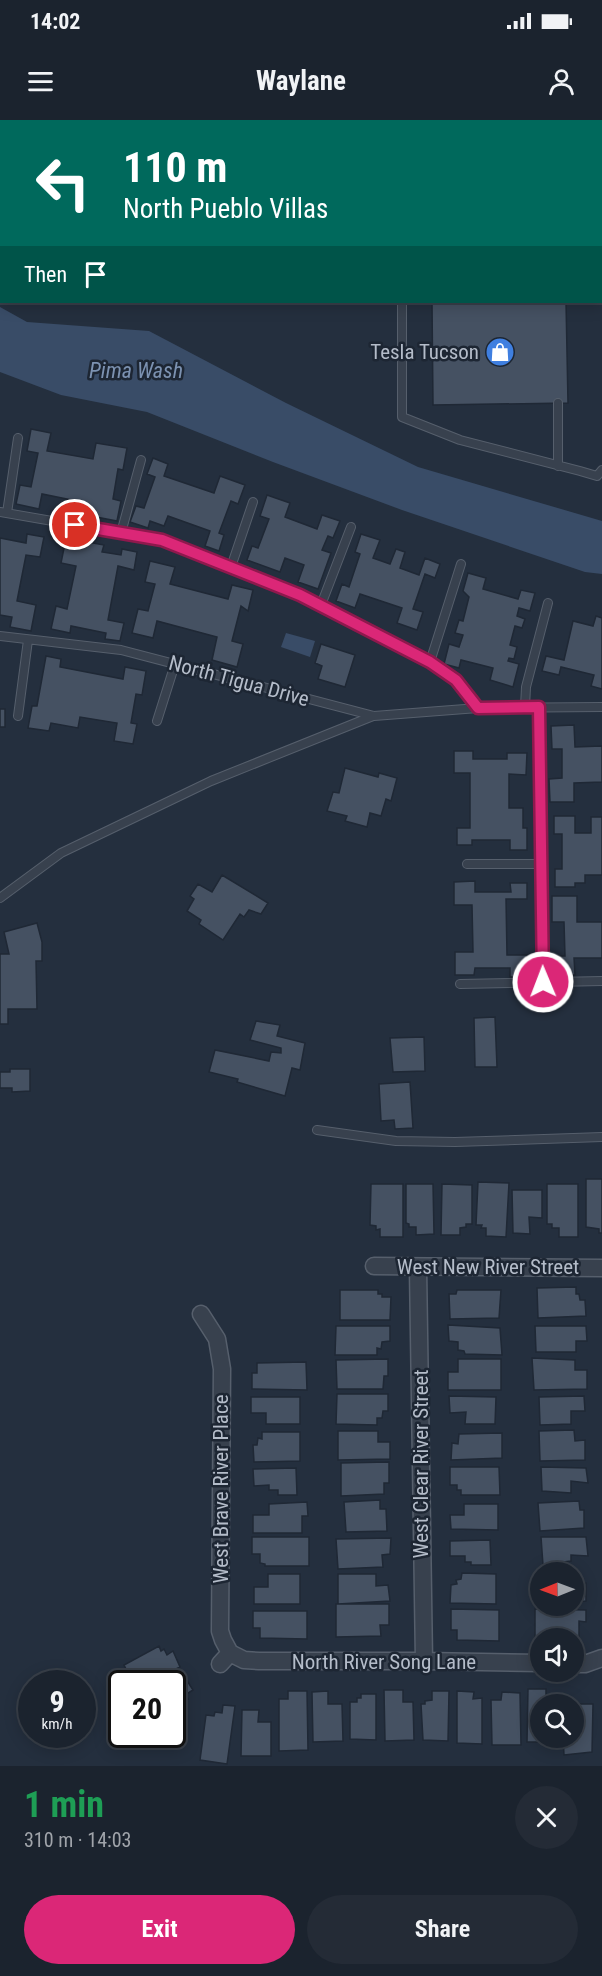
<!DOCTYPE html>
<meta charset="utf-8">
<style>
:root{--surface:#1b232e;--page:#242b36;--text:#f1f3f6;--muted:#a0a4aa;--line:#39404a;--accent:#db2777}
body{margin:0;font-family:"Roboto Condensed",sans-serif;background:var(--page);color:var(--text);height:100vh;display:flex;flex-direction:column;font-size:22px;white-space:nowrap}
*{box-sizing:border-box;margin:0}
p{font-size:20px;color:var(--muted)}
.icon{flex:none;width:33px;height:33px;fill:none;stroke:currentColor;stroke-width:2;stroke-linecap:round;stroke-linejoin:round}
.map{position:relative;height:1646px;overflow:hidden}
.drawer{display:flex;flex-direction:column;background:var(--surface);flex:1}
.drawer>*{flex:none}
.banner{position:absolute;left:0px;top:0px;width:603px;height:183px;box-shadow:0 3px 15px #0003,0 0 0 2px var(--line);background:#00695c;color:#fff;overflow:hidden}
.needle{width:39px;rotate:269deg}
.controls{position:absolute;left:530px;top:1442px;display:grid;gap:12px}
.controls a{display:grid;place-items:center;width:54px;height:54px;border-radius:50%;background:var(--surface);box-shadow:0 3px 15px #0003,0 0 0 2px var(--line);font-size:30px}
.speed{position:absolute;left:18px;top:1550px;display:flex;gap:12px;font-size:30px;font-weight:700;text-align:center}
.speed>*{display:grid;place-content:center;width:78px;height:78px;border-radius:50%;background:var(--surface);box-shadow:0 3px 15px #0003,0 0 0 2px var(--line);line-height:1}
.speed small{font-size:15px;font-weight:400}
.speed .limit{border:3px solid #111;border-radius:9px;background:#fff;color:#111}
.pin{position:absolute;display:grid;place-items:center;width:51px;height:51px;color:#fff;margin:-26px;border:3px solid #fff;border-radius:50%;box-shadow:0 2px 6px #0007}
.me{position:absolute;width:66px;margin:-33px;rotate:359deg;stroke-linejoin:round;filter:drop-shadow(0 0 4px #0008)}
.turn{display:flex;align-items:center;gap:21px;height:126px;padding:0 24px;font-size:27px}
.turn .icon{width:78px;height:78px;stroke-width:2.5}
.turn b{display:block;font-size:42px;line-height:51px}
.then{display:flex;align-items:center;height:57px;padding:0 24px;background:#0003;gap:12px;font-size:22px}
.round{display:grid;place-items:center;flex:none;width:63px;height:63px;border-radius:32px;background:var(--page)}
.head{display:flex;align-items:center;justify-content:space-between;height:102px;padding:0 24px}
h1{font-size:36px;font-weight:700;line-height:45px;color:#1e9e55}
.action{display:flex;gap:12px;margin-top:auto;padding:12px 24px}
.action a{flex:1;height:69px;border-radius:36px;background:var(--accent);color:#fff;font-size:24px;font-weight:700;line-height:69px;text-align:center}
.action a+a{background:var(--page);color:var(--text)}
.status{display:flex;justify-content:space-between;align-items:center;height:42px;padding:0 30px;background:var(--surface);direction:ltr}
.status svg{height:16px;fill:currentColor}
header{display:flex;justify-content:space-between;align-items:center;height:78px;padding:0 24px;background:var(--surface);font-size:27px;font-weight:700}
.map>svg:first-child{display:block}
.water{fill:#394c67}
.building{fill:#455162;stroke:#1f2835;stroke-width:1.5}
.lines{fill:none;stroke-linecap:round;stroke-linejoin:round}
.lane-casing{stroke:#565f6c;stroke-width:10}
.street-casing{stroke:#565f6c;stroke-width:19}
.lane{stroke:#38414e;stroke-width:8}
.street{stroke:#38414e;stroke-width:16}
.route-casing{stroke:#8e194d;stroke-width:15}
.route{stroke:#db2777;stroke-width:10}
.labels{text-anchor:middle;stroke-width:5;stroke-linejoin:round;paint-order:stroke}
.poi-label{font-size:21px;fill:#b4bcc9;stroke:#1d2633;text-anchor:end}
.street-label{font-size:21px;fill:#b4bcc9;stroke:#1d2633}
.water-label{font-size:22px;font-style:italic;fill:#7c92b1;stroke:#1d2633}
</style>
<div class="status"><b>14:02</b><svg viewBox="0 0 49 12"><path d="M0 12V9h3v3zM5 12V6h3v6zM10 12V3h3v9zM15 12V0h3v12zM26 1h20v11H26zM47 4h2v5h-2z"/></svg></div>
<header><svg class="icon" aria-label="menu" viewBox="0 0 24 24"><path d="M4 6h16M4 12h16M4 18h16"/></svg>Waylane<svg class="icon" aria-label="person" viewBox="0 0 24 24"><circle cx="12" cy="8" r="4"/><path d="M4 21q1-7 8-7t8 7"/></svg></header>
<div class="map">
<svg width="602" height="1646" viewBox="0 0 602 1646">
<rect width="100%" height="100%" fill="#242f3e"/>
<path class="water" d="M0,187L27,202L149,211L286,283L418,347L602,401V454L585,452L402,390L273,342L147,292L61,275L0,252Z
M286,513L315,521L310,537L281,527Z"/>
<path class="building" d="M22,0H102V2H22Z
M0,57H2V114H0Z
M432,182H566L568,283L433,285Z
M31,309L51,313L47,331L93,339L96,323L127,328L123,350L118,349L113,379L121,381L117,401L91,396L93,389L81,387L82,382L42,374L39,389L16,384L20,365L31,367L38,333L27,331Z
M153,338L168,344L164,356L214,373L220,356L245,365L238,384L231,381L219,413L224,415L219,431L205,426L210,411L168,396L164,406L150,401L148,408L130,402L136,386L144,388L155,357L147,354Z
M267,375L290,383L285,397L317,409L322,395L340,401L333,418L328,416L322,430L331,433L318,469L298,462L304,445L285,438L280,452L247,440L252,426L258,428L269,399L260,396Z
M27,414L44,417L40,437L26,435L17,481L36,485L31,511L10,507L12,497L0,495V418L26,423Z
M361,414L380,420L373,438L390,444L396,429L405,432L400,448L419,455L425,438L440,444L435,458L425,454L413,489L423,492L417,510L397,503L402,488L360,474L355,488L336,481L342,464L349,467L360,434L355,432Z
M66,418L104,425L102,432L121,435L122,429L137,432L134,450L118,446L108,500L124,503L120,521L105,519L106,513L71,506L70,513L51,509L56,486L67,489L76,446L61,443Z
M150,441L175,447L170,464L228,479L232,465L253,470L248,491L241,486L232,521L243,524L237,547L212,540L217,517L157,501L153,518L132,513L138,489L148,491L155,464L145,462Z
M468,453L486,458L483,469L518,479L521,470L535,473L530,491L519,488L517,496L525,499L522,508L515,506L510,525L517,527L514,539L509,538L508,541L519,544L513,567L490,560L493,548L461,540L459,548L444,544L449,524L459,527L463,515L455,513L459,500L463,501L469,477L463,471Z
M596,496L602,498V569L591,566L594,555L561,547L559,555L542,551L546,536L564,540L573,501L593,506Z
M321,524L355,535L345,567L318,559L322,546L315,543Z
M46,536L61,539L60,547L123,559L125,547L146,551L142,575L136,574L131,603L137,604L133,624L114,621L117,603L80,597L78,608L51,603L49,611L28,608L32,586H37Z
M0,589H5V607H0Z
M574,605L575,627L602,626V662L574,663V682H550L549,659L562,658V629H552L551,606Z
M454,631H473V639H507V633H527L526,655L509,654V688H523V708H527V730H510V720H472V725H457V708H470V653H454Z
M345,648L378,657L379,653L397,658L391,681L386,679L381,696L370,693L367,707L345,701L347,696L327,691L333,672L339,673Z
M554,696H575V713H591V697H602V755H585V763H575V767H555V749H562V714H554Z
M222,755L268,783L261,794L249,790L244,797L240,794L223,820L199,804L201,800L187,791L194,779L190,776L198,764L212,772Z
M475,761V772H511L510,763H527V779H506L507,835H527V857H510V848H475L474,855H455V832H473L472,785H454V762Z
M552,776H577V802H602V838H574L575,855H556L555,836H565L564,802H552Z
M37,803L42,822V841H36L37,889H8V904H0V834H9L4,812Z
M495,897L497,947H475L474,898Z
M256,901L280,905L277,916L305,923L300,950L292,948L285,976L237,962L238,959L209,952L215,930L269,941L271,932L281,933V928L250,920Z
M424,917L425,951L393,952L390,918Z
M10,949H30V971L12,972V968H0V952H10Z
M410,962L413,1008L395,1009L394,1000L381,1001L379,964Z
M586,1059H602V1113H599V1109L586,1107Z
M478,1062L509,1063L506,1117L486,1116V1108H481L482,1105H476Z
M371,1064H403V1117H380V1109L376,1110V1106L370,1105Z
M406,1064H433L434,1114L416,1115V1107H409V1104L406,1103Z
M442,1064L472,1065V1104H466V1107L460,1108V1115H441Z
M547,1064H578V1117H559V1108H552V1104H547Z
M512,1070H542V1098L529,1097L530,1114L513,1113Z
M576,1167V1174H579L580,1180H585L586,1196L538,1198L537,1168Z
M340,1170H378V1174H382V1177H391L390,1200H340Z
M457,1170H501L499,1198L450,1199L449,1174H456Z
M448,1205L500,1208L502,1235L465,1234L464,1231L458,1230V1222L449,1221Z
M336,1206H390V1221L382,1222L381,1229L377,1228V1235H335Z
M535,1206H586L587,1221H576V1232H536Z
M532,1238L575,1240V1250H587V1269L534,1270Z
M388,1239V1256H384L383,1269H337L336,1240Z
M458,1239H501V1270H448V1252H458Z
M306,1242L307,1270L252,1269V1253H257V1243Z
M337,1274H388V1291H383L382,1298H377V1305L336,1304Z
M449,1276L496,1277L495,1304H465L466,1292L450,1293Z
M584,1276L585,1291H571V1304L540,1305L539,1277Z
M251,1277H300V1304H266V1293H251Z
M574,1310L575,1321L585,1320V1340L540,1341L539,1311Z
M338,1311H378V1322H390V1339L338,1340Z
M262,1312H300V1341L254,1342L253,1325H257L258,1318L262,1319Z
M502,1313V1338L451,1340L452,1323L458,1324L459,1314Z
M389,1342V1363H384V1374L341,1376V1343Z
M450,1347H499L500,1375H461V1370H457V1365H450Z
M541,1347L586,1348L588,1363L571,1361V1373L542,1371Z
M296,1348L297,1375H278V1370H269V1365L254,1366L253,1349Z
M380,1380V1389H386L387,1411L346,1412L344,1382Z
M579,1381L580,1390H584V1408L540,1411L538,1383Z
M307,1382L308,1396H302V1413H253V1395H269V1384Z
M464,1384H498V1410L451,1409L450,1395H464Z
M252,1417H309V1446H265V1444L260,1443V1434H252Z
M541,1417H586L588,1436L571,1435V1441L564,1442V1446L543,1445Z
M391,1418L390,1434L382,1435L383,1447L338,1449L336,1419Z
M490,1420L491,1445H471V1442H465V1436H450V1421Z
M462,1453L496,1454V1484L450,1483L451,1465L457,1464L456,1460L461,1459Z
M573,1453H579V1464L586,1463V1481L573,1482Z
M268,1454H300V1484H254V1467H268Z
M338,1454H376V1466L388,1465L390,1481L338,1484Z
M535,1454H540V1483H534Z
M336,1484H389V1505H380L381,1516L336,1517Z
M451,1489L499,1490V1521L457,1520V1510H451Z
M535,1489L586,1490V1502L579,1501V1519L540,1518V1522H535Z
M253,1491H307V1519L260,1518V1508H253Z
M159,1526L161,1531L164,1529L167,1535L173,1531L180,1547L148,1563H133L124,1545Z
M184,1556L193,1570L185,1575L188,1579L184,1582L186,1587L172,1594V1563H169Z
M528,1569H546V1579L558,1578V1584H540V1617H559V1622H527Z
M384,1570H403V1582H413L414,1620L385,1621Z
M288,1571H307L308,1630L279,1631V1579H288Z
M328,1571V1584H342L343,1621L313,1622L312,1572Z
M432,1571H449L448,1621L423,1620L421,1584H425V1581L432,1580Z
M457,1571L474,1572L473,1579L482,1578V1624L457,1623Z
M502,1572L520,1573L521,1625H492L491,1580H501Z
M361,1574H376V1620L350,1619V1582H357V1578H361Z
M571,1584H593L592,1632L564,1635L563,1617H573V1584Z
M223,1585L235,1586L227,1644L200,1640L206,1595L214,1596L215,1592L222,1593Z
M242,1590H259L258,1602H271V1636H241Z"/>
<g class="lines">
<g class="lane-casing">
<path id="lane" d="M398,0V2
M402,182V297L460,320L580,351L597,356L602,350
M558,283V346
M0,392L162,420L300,475L430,542L456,560L478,588L602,587
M7,393L18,318
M121,413L141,340
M231,447L253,382
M321,485L351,407
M0,516L121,530L374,596L478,588
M430,542L461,444
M525,587L526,567L548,483
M539,587L543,862
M18,596L28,520
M157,601L175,544
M467,744H541
M0,778L61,733L211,661L373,596
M460,864L602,861
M317,1010L396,1021L455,1022L602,1017"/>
</g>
<g class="street-casing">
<path id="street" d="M374,1146L602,1148
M418,1148L424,1541
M201,1194L217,1219L222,1249L220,1511L223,1520L230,1533L220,1544
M230,1533L244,1540L259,1541H424L540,1543
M573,1544H585L602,1538"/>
</g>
<use href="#lane" class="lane"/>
<use href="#street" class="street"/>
</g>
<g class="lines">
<g class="route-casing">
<path id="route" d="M75,405L162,420L300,475L430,542L456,560L478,588L539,587L543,862"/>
</g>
<use href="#route" class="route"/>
</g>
<defs>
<g id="shop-disc" transform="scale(1.5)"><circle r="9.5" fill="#3f7fe0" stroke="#1d2633"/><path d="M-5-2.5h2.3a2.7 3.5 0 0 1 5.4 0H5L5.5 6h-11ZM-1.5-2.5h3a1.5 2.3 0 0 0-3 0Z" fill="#fff"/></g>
</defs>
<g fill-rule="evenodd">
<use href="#shop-disc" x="500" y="232"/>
</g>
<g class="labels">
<g class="poi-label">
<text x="479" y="239">Tesla Tucson</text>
</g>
<g class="street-label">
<text transform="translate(239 561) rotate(15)" y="7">North Tigua Drive</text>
<text x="488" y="1154">West New River Street</text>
<text transform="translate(421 1344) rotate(-90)" y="7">West Clear River Street</text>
<text transform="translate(221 1369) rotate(-90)" y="7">West Brave River Place</text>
<text x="384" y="1549">North River Song Lane</text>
</g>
<g class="water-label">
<text x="136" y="258">Pima Wash</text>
</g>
</g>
</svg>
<div class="controls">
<a><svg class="needle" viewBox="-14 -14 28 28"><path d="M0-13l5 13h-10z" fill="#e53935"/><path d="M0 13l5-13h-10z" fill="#a0a4aa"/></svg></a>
<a><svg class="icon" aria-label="sound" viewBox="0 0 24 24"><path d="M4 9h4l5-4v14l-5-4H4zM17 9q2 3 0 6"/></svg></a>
<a><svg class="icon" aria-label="search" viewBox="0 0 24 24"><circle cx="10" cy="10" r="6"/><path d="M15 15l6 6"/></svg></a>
</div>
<div class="speed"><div>9<small>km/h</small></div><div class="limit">20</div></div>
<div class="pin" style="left:75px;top:405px;background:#d93025"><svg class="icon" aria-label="arrive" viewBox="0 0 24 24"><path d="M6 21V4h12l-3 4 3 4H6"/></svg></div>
<svg class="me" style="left:543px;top:862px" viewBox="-20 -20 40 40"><circle r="17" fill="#db2777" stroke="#fff" stroke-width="3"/><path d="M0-11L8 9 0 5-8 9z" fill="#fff"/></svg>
<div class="banner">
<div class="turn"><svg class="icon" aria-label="left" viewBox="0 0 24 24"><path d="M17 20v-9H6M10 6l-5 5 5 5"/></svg><div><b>110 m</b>North Pueblo Villas</div></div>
<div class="then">Then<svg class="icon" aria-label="arrive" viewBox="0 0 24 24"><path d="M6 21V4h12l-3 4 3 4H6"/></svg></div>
</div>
</div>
<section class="drawer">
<div class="head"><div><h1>1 min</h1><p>310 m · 14:03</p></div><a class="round"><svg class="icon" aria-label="close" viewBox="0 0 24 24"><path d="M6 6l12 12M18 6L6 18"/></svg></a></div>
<div class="action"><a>Exit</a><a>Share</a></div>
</section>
